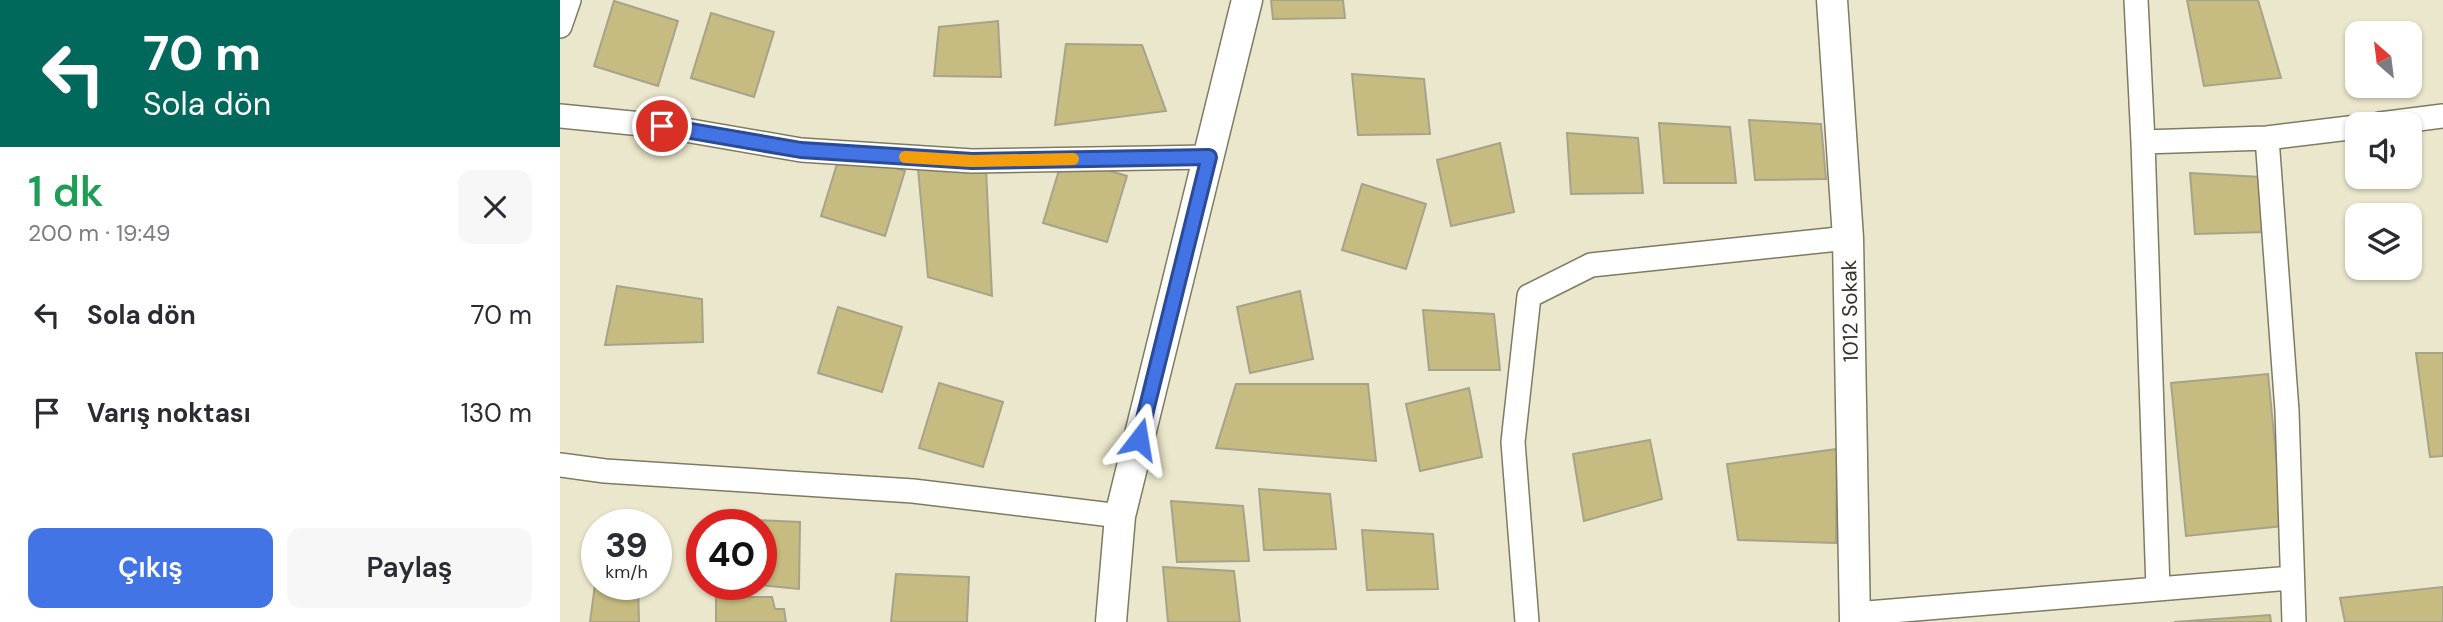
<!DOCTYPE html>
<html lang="tr">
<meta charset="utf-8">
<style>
:root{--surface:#fff;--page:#f7f7f7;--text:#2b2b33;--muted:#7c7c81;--accent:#4274e5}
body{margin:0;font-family:"DM Sans",sans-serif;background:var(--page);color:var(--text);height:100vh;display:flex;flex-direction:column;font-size:26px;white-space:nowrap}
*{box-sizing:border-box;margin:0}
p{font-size:23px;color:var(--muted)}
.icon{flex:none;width:38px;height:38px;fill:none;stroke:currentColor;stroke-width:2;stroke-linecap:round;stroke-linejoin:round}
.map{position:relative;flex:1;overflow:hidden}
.details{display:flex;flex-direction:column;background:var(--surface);width:560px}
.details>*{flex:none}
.hud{background:#00695c;color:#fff;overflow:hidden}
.needle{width:46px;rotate:332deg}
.fabs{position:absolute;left:1785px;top:21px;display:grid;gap:14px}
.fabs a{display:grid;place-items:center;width:77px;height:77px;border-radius:14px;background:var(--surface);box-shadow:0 2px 5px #0004;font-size:35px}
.speed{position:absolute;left:21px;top:509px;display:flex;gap:14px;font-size:35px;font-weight:700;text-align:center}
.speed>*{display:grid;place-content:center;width:91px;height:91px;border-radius:50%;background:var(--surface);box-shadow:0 2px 5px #0004;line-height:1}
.speed small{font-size:18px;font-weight:400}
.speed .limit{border:10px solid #d22;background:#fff;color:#111}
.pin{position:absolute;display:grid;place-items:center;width:60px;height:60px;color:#fff;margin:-30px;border:4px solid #fff;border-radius:50%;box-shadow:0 2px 7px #0007}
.me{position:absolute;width:77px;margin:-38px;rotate:14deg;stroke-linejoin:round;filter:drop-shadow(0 0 5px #0008)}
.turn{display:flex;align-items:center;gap:24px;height:147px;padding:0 28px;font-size:32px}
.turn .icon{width:91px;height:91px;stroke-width:2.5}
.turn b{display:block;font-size:49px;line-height:60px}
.round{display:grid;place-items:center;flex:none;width:74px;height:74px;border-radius:14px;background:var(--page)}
.head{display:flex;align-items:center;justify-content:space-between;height:119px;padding:0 28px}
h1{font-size:42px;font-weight:600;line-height:52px;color:#1e9e55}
.button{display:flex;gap:14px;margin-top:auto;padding:14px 28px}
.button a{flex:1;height:80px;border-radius:14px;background:var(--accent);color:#fff;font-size:28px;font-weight:600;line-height:80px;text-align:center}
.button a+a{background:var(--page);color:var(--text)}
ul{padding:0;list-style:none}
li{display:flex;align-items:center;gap:21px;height:98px;padding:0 28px}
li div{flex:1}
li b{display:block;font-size:26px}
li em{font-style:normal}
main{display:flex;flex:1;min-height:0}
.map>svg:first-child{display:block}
.building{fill:#c6bb80;stroke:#a7a28a;stroke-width:2}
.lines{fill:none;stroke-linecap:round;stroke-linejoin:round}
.minor-casing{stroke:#7f7b63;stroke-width:26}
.tertiary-casing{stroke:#7f7b63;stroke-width:33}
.minor{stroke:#fff;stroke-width:23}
.tertiary{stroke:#fff;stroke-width:30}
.route-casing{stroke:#2b4b95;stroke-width:18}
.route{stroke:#4274e5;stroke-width:12}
.slow{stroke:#f59e0b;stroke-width:12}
.labels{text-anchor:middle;stroke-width:6;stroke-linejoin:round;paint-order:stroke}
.street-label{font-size:21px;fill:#343228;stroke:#fff}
</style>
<main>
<section class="details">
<div class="hud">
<div class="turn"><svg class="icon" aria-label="left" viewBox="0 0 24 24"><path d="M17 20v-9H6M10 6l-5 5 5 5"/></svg><div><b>70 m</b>Sola dön</div></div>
</div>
<div class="head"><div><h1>1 dk</h1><p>200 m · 19:49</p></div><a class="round"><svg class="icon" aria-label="close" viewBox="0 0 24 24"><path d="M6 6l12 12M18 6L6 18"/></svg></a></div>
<ul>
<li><svg class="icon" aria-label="left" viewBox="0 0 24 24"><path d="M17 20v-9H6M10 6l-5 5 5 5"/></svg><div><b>Sola dön</b></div><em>70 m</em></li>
<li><svg class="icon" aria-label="arrive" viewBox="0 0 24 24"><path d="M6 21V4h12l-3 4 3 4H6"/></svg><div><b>Varış noktası</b></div><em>130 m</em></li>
</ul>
<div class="button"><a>Çıkış</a><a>Paylaş</a></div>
</section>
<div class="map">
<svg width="1883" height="622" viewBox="0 0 1883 622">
<rect width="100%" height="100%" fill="#ebe7cc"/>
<path class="building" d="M711,0H783L785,18L713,19Z
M1627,0H1698L1721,78L1644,86Z
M54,1L118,21L98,86L34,66Z
M151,13L214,32L194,97L131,78Z
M438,21L441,77L374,76L379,27Z
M506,44L582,45L606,111L495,125Z
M792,74L864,79L870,134L798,135Z
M1189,120L1261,124L1266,179L1195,180Z
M1099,123L1170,127L1176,183H1104Z
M1007,133L1078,138L1083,193L1011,194Z
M940,143L954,212L891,226L877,160Z
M281,151L345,171L325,236L261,216Z
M503,157L567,176L547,242L483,223Z
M358,169H426L432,296L368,277Z
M1630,173L1701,177L1707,232L1635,234Z
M802,184L866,204L846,269L782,250Z
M57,286L142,299L143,342L45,345Z
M740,291L753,359L690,373L677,307Z
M278,307L342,327L322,392L258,373Z
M863,310L934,314L940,370H869Z
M1856,353H1883V456L1870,457Z
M1708,374L1723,526L1626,536L1611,383Z
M379,383L443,402L423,467L359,448Z
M676,384H808L816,461L656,448Z
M909,388L922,457L860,471L846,404Z
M1090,440L1102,499L1024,521L1013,454Z
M1277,449L1276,543L1178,540L1167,464Z
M699,489L770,494L776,549L704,550Z
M611,501L683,506L689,561L617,562Z
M172,519L240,522L239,589L189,584H201V525H171Z
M802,530L873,534L878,589L807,590Z
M603,567L674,571L680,622H608Z
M37,570V584H78L79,622H30Z
M336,574L409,577L407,622H331Z
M1883,587V622H1785L1780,598Z
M156,597H212L215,609H224L226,622H156Z
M1710,615L1711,622H1614Z"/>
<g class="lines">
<g class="minor-casing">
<path id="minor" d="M1576,0L1583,142L1598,589
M0,26L9,0
M0,116L102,126L241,150L412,161L649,157
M1820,124L1883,116
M1707,138L1727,411L1734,622
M1583,142L1707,138L1797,127
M0,465L45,471L353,491L560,516
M1295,614L1731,578
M967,622L953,442L969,296L1031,265L1288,238"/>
</g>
<g class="tertiary-casing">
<path id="tertiary" d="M1272,0L1288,238L1295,622
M551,622L560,516L687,0"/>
</g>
<use href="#minor" class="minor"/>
<use href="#tertiary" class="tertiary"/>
</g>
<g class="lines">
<g class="route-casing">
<path id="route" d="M102,126L241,150L412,161L649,157L579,439"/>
</g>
<use href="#route" class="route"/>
<path class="slow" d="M345,157L412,161L513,159"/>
</g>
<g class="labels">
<g class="street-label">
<text transform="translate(1290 311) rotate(-91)" y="7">1012 Sokak</text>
</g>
</g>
</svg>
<div class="fabs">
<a><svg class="needle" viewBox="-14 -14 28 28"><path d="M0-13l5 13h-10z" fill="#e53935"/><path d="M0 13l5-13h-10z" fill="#7c7c81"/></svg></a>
<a><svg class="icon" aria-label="sound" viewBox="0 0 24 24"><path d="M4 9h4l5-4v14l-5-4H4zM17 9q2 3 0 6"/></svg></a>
<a><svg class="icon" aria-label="layers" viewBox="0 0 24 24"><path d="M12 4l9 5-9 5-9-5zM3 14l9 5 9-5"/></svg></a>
</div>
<div class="speed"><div>39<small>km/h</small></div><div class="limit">40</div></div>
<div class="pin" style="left:102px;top:126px;background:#d93025"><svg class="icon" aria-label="arrive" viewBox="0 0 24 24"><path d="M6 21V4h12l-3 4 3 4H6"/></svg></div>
<svg class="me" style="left:579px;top:439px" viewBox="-20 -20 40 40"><path d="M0-17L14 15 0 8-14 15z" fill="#4274e5" stroke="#fff" stroke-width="4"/></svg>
</div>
</main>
